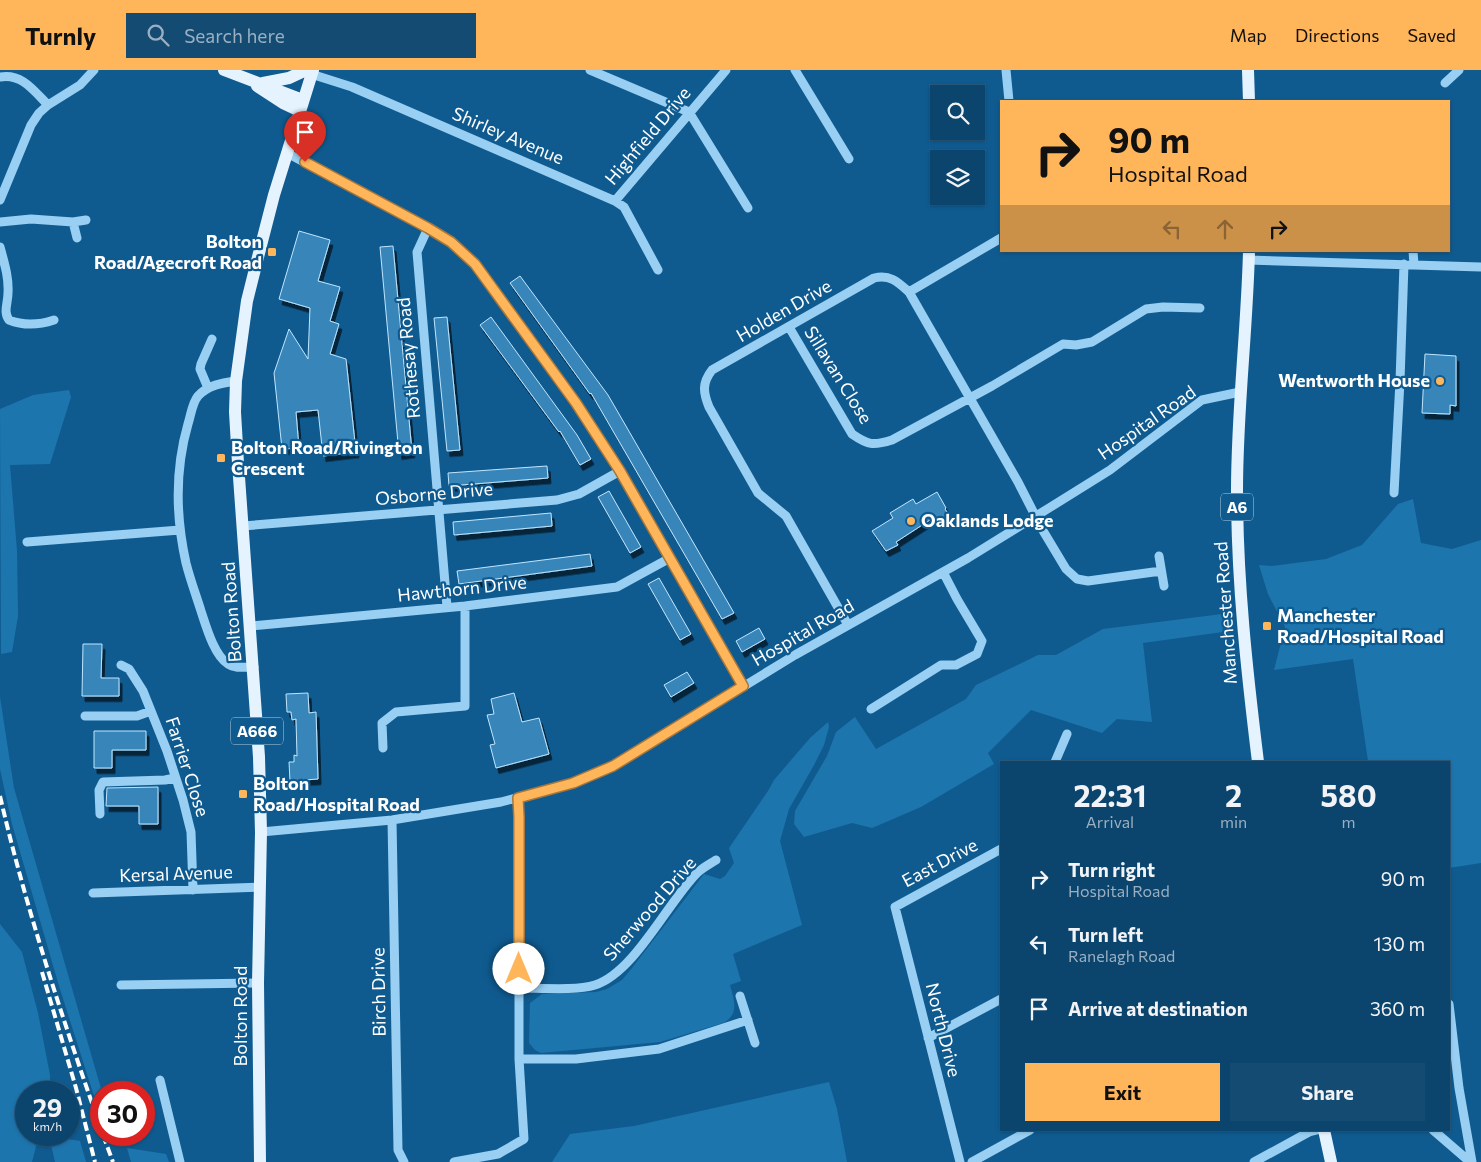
<!DOCTYPE html>
<style>
:root{--surface:#0b446c;--page:#144b72;--text:#f1f3f6;--muted:#9ab0c2;--line:#2b5c7f;--accent:#ffb65b}
body{margin:0;font-family:Commissioner,sans-serif;background:var(--page);color:var(--text);height:100vh;display:flex;flex-direction:column;font-size:19px;white-space:nowrap}
*{box-sizing:border-box;margin:0}
p{font-size:16px;color:var(--muted)}
.icon{flex:none;width:28px;height:28px;fill:none;stroke:currentColor;stroke-width:2;stroke-linecap:round;stroke-linejoin:round}
.map{position:relative;flex:1;overflow:hidden}
.sheet{position:absolute;left:1000px;top:691px;width:450px;height:370px;display:flex;flex-direction:column;background:var(--surface);border-radius:0px;box-shadow:0 1px 4px #0004,0 0 0 1px var(--line)}
.sheet>*{flex:none}
.hud{position:absolute;left:1000px;top:30px;width:450px;height:152px;border-radius:0px;box-shadow:0 1px 4px #0004,0 0 0 1px var(--line);background:#ffb65b;color:#111;overflow:hidden}
.controls{position:absolute;left:930px;top:15px;display:grid;gap:10px}
.controls a{display:grid;place-items:center;width:55px;height:55px;border-radius:0px;background:var(--surface);box-shadow:0 1px 4px #0004,0 0 0 1px var(--line);font-size:25px}
.speed{position:absolute;left:15px;top:1011px;display:flex;gap:10px;font-size:25px;font-weight:700;text-align:center}
.speed>*{display:grid;place-content:center;width:65px;height:65px;border-radius:50%;background:var(--surface);box-shadow:0 1px 4px #0004,0 0 0 1px var(--line);line-height:1}
.speed small{font-size:12px;font-weight:400}
.speed .limit{border:8px solid #d22;background:#fff;color:#111}
.pin{position:absolute;display:grid;place-items:center;width:42px;height:42px;color:#fff;margin:-51px -21px;border-radius:50% 50% 50% 0;rotate:-45deg;box-shadow:0 0 5px #0007}
.pin .icon{rotate:45deg}
.me{position:absolute;width:55px;margin:-28px;rotate:0deg;stroke-linejoin:round;filter:drop-shadow(0 0 4px #0008)}
.turn{display:flex;align-items:center;gap:18px;height:105px;padding:0 25px;font-size:22px}
.turn .icon{width:65px;height:65px;stroke-width:2.5}
.turn b{display:block;font-size:35px;line-height:42px}
.lanes{display:flex;align-items:center;height:48px;padding:0 25px;background:#0003;justify-content:center;gap:25px;direction:ltr}
.lanes .off{opacity:.35}
.eta{display:flex;justify-content:space-evenly;align-items:center;height:85px;text-align:center}
.eta b{font-size:30px;font-weight:700;line-height:35px}
.primary-button{display:flex;gap:10px;margin-top:auto;padding:10px 25px}
.primary-button a{flex:1;height:58px;border-radius:0px;background:var(--accent);color:#111;font-size:20px;font-weight:700;line-height:58px;text-align:center}
.primary-button a+a{background:var(--page);color:var(--text)}
ul{padding:0;list-style:none}
li{display:flex;align-items:center;gap:15px;height:65px;padding:0 25px}
li div{flex:1}
li b{display:block;font-size:19px}
li em{font-style:normal}
header{display:flex;align-items:center;gap:30px;box-sizing:border-box;height:70px;padding:0 25px;background:var(--accent);color:#111}
header strong{font-size:24px}
nav{display:flex;gap:28px;margin-inline-start:auto;font-size:18px}
.search{width:350px;height:45px;background:var(--page);display:flex;align-items:center;gap:12px;box-sizing:border-box;padding:0 18px;border-radius:0px;color:var(--muted);font-size:19px}
.map>svg:first-child{display:block}
.green{fill:#1d75ae}
.building{fill:#3786b9;stroke:#c0e5fe;filter:url(#shadow)}
.lines{fill:none;stroke-linecap:round;stroke-linejoin:round}
.minor{stroke:#98cff3;stroke-width:9}
.major{stroke:#e5f3ff;stroke-width:12}
.rail{stroke:#fff;stroke-width:4;stroke-dasharray:9 4;stroke-linecap:butt}
.route-casing{stroke:#a6763b;stroke-width:12}
.route{stroke:#ffb65b;stroke-width:9}
.poi-dot{fill:#ffb65b;stroke:#0f5b90;stroke-width:2}
.labels{text-anchor:middle;stroke-width:4.5;stroke-linejoin:round;paint-order:stroke}
.shield{fill:#0f5b90;stroke:#b7cede;stroke-width:1}
.shield-label{font-size:16px;font-weight:bold;fill:#fff}
.street-label{font-size:18px;fill:#fff;stroke:#0f5b90}
.poi-label{font-size:18px;font-weight:bold;fill:#fff;stroke:#0f5b90;text-anchor:start}
</style>
<header>
<strong>Turnly</strong>
<div class="search"><svg class="icon" aria-label="search" viewBox="0 0 24 24"><circle cx="10" cy="10" r="6"/><path d="M15 15l6 6"/></svg>Search here</div>
<nav><a>Map</a><a>Directions</a><a>Saved</a></nav>
</header>
<div class="map">
<svg width="1481" height="1092" viewBox="0 0 1481 1092">
<defs>
<filter id="shadow"><feDropShadow dx="3" dy="5.5" stdDeviation="0" flood-color="#0009"/></filter>
</defs>
<rect width="100%" height="100%" fill="#0f5b90"/>
<path class="green" d="M69,320L71,327L50,394L10,395L17,481L18,546L12,582L1,584L0,339L33,325Z
M1413,429L1421,473L1452,479L1481,470V793L1449,798V692H1435V691H1368L1353,589L1274,600L1285,557L1268,524L1259,495L1272,496L1326,489L1362,475L1398,434Z
M1222,544L1223,562L1143,573L1152,652L1117,649L1102,663L1031,640L988,683L994,694L921,737L872,758L852,753L804,767L794,754L795,741L827,686L836,662L855,647L876,679L966,629L976,615L1038,585H1056L1103,559Z
M0,627L14,718L102,1022L101,1048L59,916L12,754L0,699Z
M828,652L829,657L824,675L814,695L789,739L780,771L802,855L733,884L741,911L730,915C734,930 740,944 723,953L660,972L541,983L535,980L529,973L530,933L542,924L596,922L607,919L622,910L632,898L704,804L720,809L725,806L734,793L729,778L768,721L774,710L810,668Z
M0,854L22,882L38,943L50,1005V1022H26V1065H39L32,1092H0Z
M829,1012L837,1039L847,1092H552L570,1064L634,1056Z
M49,1066L80,1071L86,1092H55Z
M127,1078L166,1084L169,1092H131Z"/>
<path class="building" d="M299,161L330,170L318,211L340,217L330,251L339,254L330,284L346,289L356,382L323,386L318,340L296,342L299,378L282,379L274,303L289,259L308,289L310,238L279,229Z
M393,176L412,382L399,384L380,177Z
M520,206L608,325L734,543L722,549L591,323L590,324L510,213Z
M447,247L460,380L447,381L434,248Z
M491,247L577,365L591,389L580,395L560,361L559,362L480,255Z
M1425,284L1456,286V336L1450,335V344L1422,343Z
M547,396L548,408L449,416L448,403Z
M609,421L641,477L630,483L598,427Z
M937,422L946,438L945,439L949,445L936,453L933,448L896,472L898,475L886,481L872,461L893,448L890,443L913,429L916,434Z
M551,443L552,456L454,465L453,452Z
M590,484L592,496L459,514L457,501Z
M659,508L691,564L680,570L648,514Z
M759,558L765,569L742,582L736,571Z
M83,574H102L101,608H119V626H82Z
M687,602L694,613L671,627L664,615Z
M308,623L309,643L316,642L318,709L290,711L289,692H294V685L297,686L296,649L292,650L291,642H287L286,624Z
M514,623L522,652L539,648L549,684L496,698L490,675L495,674L487,645L494,644L491,629Z
M94,661H146V680H112V698H94Z
M158,717V754H139V736H106L107,718Z"/>
<g class="lines">
<path class="minor" d="M590,0L689,42L748,138
M795,0L849,89
M1006,0L1009,31
M311,4L352,17L615,131L624,137L658,200
M0,7C22,3 34,21 48,35
M1445,13L1459,0
M287,83L428,158L451,172L475,195L576,333L620,401L743,616
M0,130L31,55L39,43L48,35L80,15L94,0
M615,131L726,0
M0,152L31,149L73,152L86,150
M73,152L77,168
M428,158L417,182L447,537
M0,177C4,192 9,207 8,223C8,233 3,242 9,250C24,256 39,255 54,250
M1413,181L1414,195
M1248,190L1481,197
M909,222L1001,168
M789,257L852,364C868,375 873,376 892,370L992,316L1063,274L1076,275L1092,272L1146,239L1163,237L1200,238
M236,311C222,313 208,315 198,326C192,333 191,345 188,354C175,399 176,448 186,493C190,509 196,525 201,541C206,556 214,585 228,594C235,599 245,597 254,597
M208,318L200,299L201,294L212,269
M1394,423L1400,311L1404,194
M243,456L557,430L579,424L620,401
M27,472L180,460
M1159,486L1164,516
M848,555L786,446L758,423L709,337C703,322 702,313 712,300L874,208C890,204 898,212 909,222L1018,412L1042,459L1066,499L1077,509L1088,511L1161,501
M251,556L465,536L617,517L670,488
M121,595L129,599L143,621L167,681L183,730L191,762L193,820
M871,639L941,595H956L977,584L982,571L957,529L943,502
M85,646H137L151,641
M383,678L382,653L396,642L465,636V536
M1055,692L1067,664
M100,744L99,720L103,712L165,710L175,708
M392,750L398,1080L404,1092
M261,762L392,750L501,732L573,713L613,696L795,585L968,488L1049,438L1110,400L1202,330L1240,322
M93,823L260,817
M121,915L258,913
M519,918C541,918 576,921 595,915C634,903 668,832 697,803C702,798 710,794 716,790
M740,926L755,973
M1449,934L1459,1018L1472,1092
M928,968L1001,929
M519,989H576L659,979L748,950
M160,1010L180,1092
M1433,1060L1470,1092
M454,1092L498,1084L524,1069L519,989V747L518,728
M960,1092L895,837L1001,779
M972,1092L1030,1060
M1254,1092L1309,1062L1317,1060"/>
<path class="major" d="M224,0L303,30
M1248,0L1249,31
M263,13L289,8L306,0
M257,16L283,33L300,41
M1249,181C1247,261 1237,340 1237,420C1237,512 1247,602 1258,692
M1324,1060L1331,1092
M260,1092L258,913L261,762L259,687L238,393L235,342L236,311L247,231L258,187L274,125L313,0"/>
<path class="rail" d="M0,726C26,839 63,950 101,1059
M42,902L76,1018L95,1092
M103,1065L113,1092"/>
</g>
<g class="lines">
<g class="route-casing">
<path id="route" d="M305,92L428,158L451,172L475,194L576,333L620,401L743,616L613,696L573,713L518,728L519,747V899"/>
</g>
<use href="#route" class="route"/>
</g>
<g class="poi-dot">
<rect x="267" y="177" width="10" height="10" rx="2.5"/>
<circle cx="1440" cy="311" r="5"/>
<rect x="216" y="383" width="10" height="10" rx="2.5"/>
<circle cx="911" cy="451" r="5"/>
<rect x="1262" y="551" width="10" height="10" rx="2.5"/>
<rect x="238" y="719" width="10" height="10" rx="2.5"/>
</g>
<g class="labels">
<g class="shield">
<rect x="1221" y="423.5" width="32" height="27" rx="4"/>
<rect x="231" y="647.5" width="52" height="27" rx="4"/>
</g>
<g class="shield-label">
<text x="1237" y="443">A6</text>
<text x="257" y="667">A666</text>
</g>
<g class="street-label">
<text transform="translate(508 66) rotate(23)" y="6">Shirley Avenue</text>
<text transform="translate(648 66) rotate(-50)" y="6">Highfield Drive</text>
<text transform="translate(784 241) rotate(-30)" y="6">Holden Drive</text>
<text transform="translate(409 288) rotate(-95)" y="6">Rothesay Road</text>
<text transform="translate(838 305) rotate(58)" y="6">Sillavan Close</text>
<text transform="translate(1147 353) rotate(-35)" y="6">Hospital Road</text>
<text transform="translate(434 424) rotate(-5)" y="6">Osborne Drive</text>
<text transform="translate(462 519) rotate(-6)" y="6">Hawthorn Drive</text>
<text transform="translate(232 542) rotate(-94)" y="6">Bolton Road</text>
<text transform="translate(1226 543) rotate(-94)" y="6">Manchester Road</text>
<text transform="translate(803 563) rotate(-30)" y="6">Hospital Road</text>
<text transform="translate(187 697) rotate(72)" y="6">Farrier Close</text>
<text transform="translate(940 793) rotate(-28)" y="6">East Drive</text>
<text transform="translate(176 804) rotate(-2)" y="6">Kersal Avenue</text>
<text transform="translate(650 839) rotate(-49)" y="6">Sherwood Drive</text>
<text transform="translate(379 922) rotate(-91)" y="6">Birch Drive</text>
<text transform="translate(241 946) rotate(-90)" y="6">Bolton Road</text>
<text transform="translate(943 960) rotate(76)" y="6">North Drive</text>
</g>
<g class="poi-label">
<text x="262" y="178" text-anchor="end">Bolton<tspan x="262" dy="21">Road/Agecroft Road</tspan></text>
<text x="1430" y="317" text-anchor="end">Wentworth House</text>
<text x="231" y="384">Bolton Road/Rivington<tspan x="231" dy="21">Crescent</tspan></text>
<text x="921" y="457">Oaklands Lodge</text>
<text x="1277" y="552">Manchester<tspan x="1277" dy="21">Road/Hospital Road</tspan></text>
<text x="253" y="720">Bolton<tspan x="253" dy="21">Road/Hospital Road</tspan></text>
</g>
</g>
</svg>
<div class="controls">
<a><svg class="icon" aria-label="search" viewBox="0 0 24 24"><circle cx="10" cy="10" r="6"/><path d="M15 15l6 6"/></svg></a>
<a><svg class="icon" aria-label="layers" viewBox="0 0 24 24"><path d="M12 4l9 5-9 5-9-5zM3 14l9 5 9-5"/></svg></a>
</div>
<div class="speed"><div>29<small>km/h</small></div><div class="limit">30</div></div>
<div class="pin" style="left:305px;top:92px;background:#d93025"><svg class="icon" aria-label="arrive" viewBox="0 0 24 24"><path d="M6 21V4h12l-3 4 3 4H6"/></svg></div>
<svg class="me" style="left:519px;top:899px" viewBox="-20 -20 40 40"><circle r="19" fill="#fff"/><path d="M0-13L10 11 0 6-10 11z" fill="#ffb65b"/></svg>
<div class="hud">
<div class="turn"><svg class="icon" aria-label="right" viewBox="0 0 24 24"><path d="M7 20v-9h11M14 6l5 5-5 5"/></svg><div><b>90 m</b>Hospital Road</div></div>
<div class="lanes"><svg class="icon off" aria-label="left" viewBox="0 0 24 24"><path d="M17 20v-9H6M10 6l-5 5 5 5"/></svg><svg class="icon off" aria-label="ahead" viewBox="0 0 24 24"><path d="M12 20V5M6 11l6-6 6 6"/></svg><svg class="icon" aria-label="right" viewBox="0 0 24 24"><path d="M7 20v-9h11M14 6l5 5-5 5"/></svg></div>
</div>
<section class="sheet">
<div class="eta">
<div><b>22:31</b><p>Arrival</p></div>
<div><b>2</b><p>min</p></div>
<div><b>580</b><p>m</p></div>
</div>
<ul>
<li><svg class="icon" aria-label="right" viewBox="0 0 24 24"><path d="M7 20v-9h11M14 6l5 5-5 5"/></svg><div><b>Turn right</b><p>Hospital Road</p></div><em>90 m</em></li>
<li><svg class="icon" aria-label="left" viewBox="0 0 24 24"><path d="M17 20v-9H6M10 6l-5 5 5 5"/></svg><div><b>Turn left</b><p>Ranelagh Road</p></div><em>130 m</em></li>
<li><svg class="icon" aria-label="arrive" viewBox="0 0 24 24"><path d="M6 21V4h12l-3 4 3 4H6"/></svg><div><b>Arrive at destination</b></div><em>360 m</em></li>
</ul>
<div class="primary-button"><a>Exit</a><a>Share</a></div>
</section>
</div>
